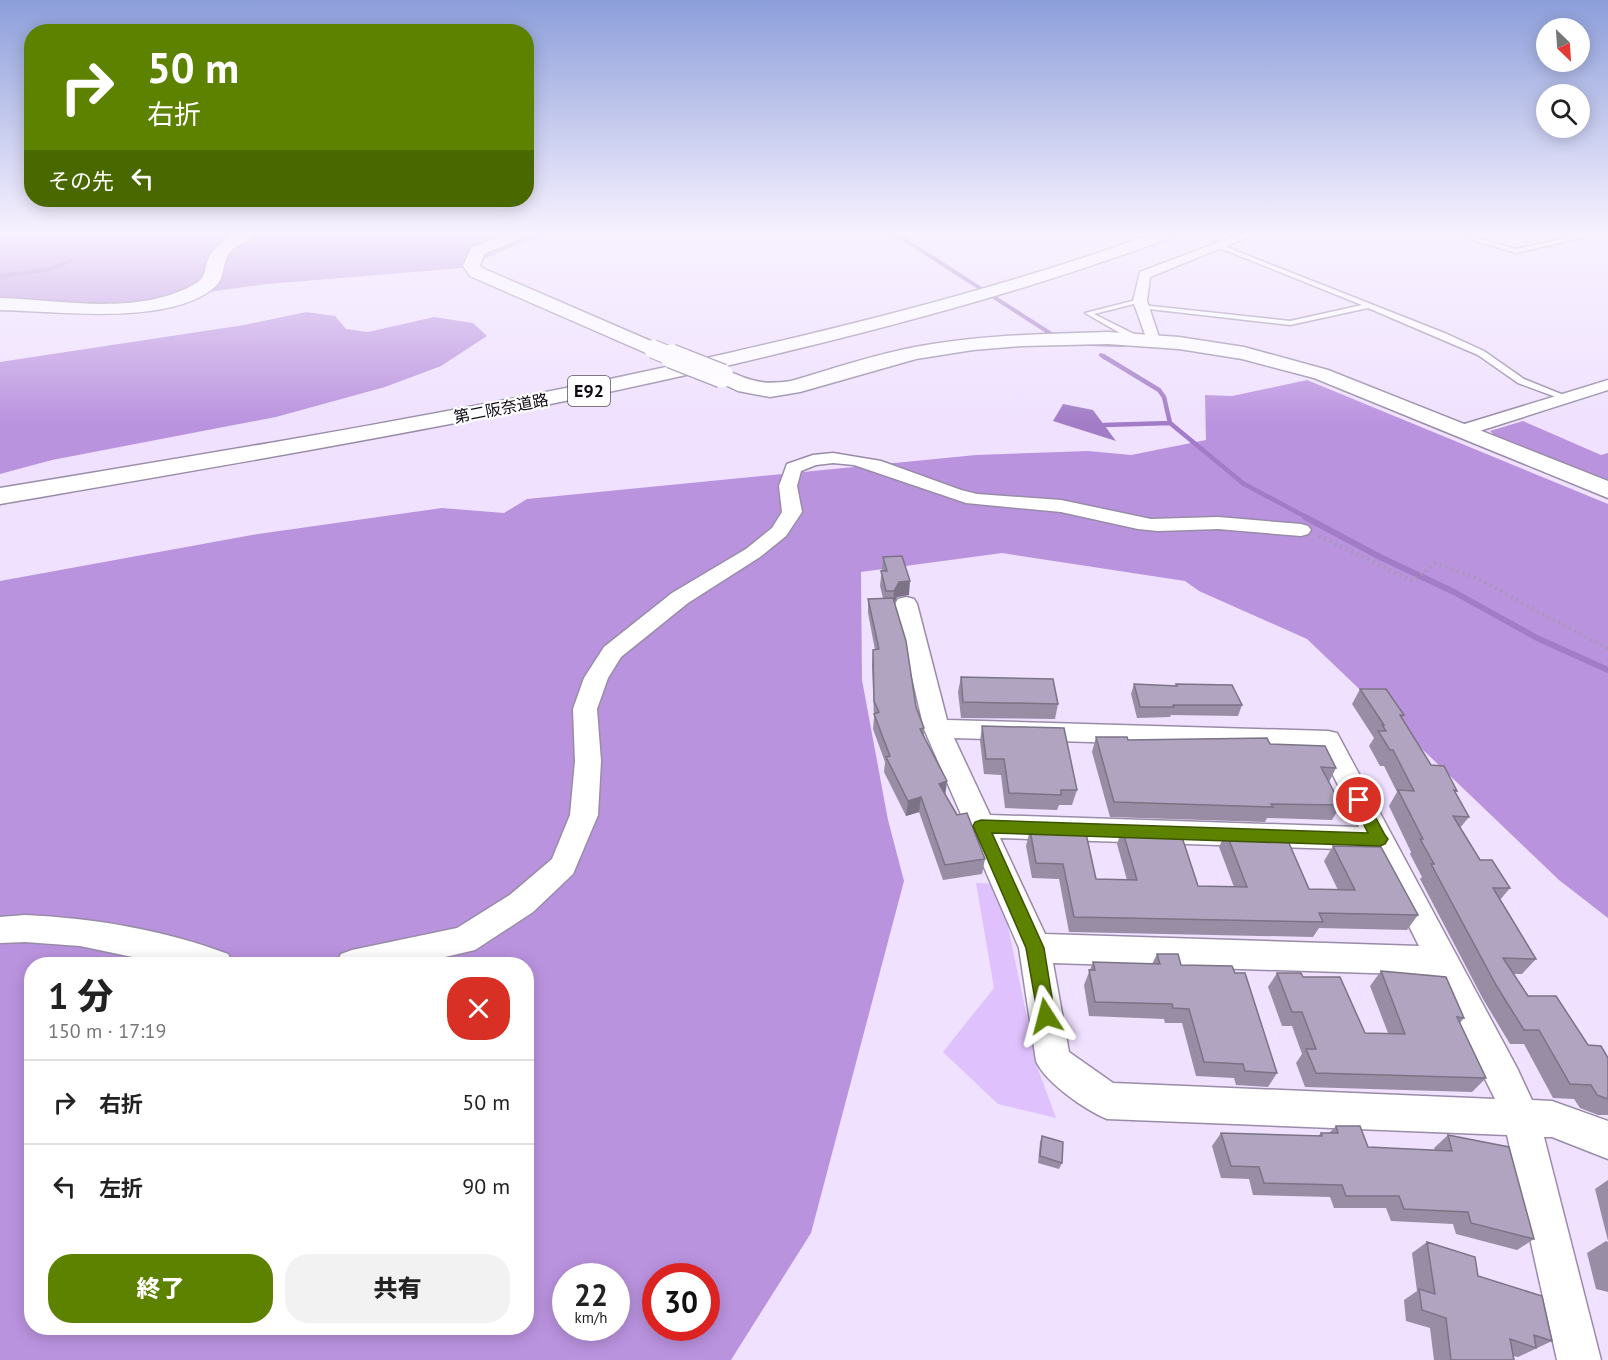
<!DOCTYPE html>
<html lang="ja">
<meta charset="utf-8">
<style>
:root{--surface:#fff;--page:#f2f2f2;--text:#222;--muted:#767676;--line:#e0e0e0;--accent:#5d8200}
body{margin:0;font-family:"PT Sans","Noto Sans JP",sans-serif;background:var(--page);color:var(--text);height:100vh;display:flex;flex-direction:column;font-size:22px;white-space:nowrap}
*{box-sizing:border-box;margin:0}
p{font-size:20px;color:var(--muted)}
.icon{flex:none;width:33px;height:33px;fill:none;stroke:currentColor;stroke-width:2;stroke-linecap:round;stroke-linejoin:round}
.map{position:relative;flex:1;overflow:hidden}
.drawer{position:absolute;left:24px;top:957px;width:510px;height:378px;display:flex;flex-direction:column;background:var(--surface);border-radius:24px;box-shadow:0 3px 15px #0003}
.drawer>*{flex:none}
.top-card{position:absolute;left:24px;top:24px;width:510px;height:183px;border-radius:24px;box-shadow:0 3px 15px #0003;background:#5d8200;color:#fff;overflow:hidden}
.needle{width:39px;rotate:155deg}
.buttons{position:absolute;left:1536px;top:18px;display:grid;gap:12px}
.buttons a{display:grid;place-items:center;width:54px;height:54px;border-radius:50%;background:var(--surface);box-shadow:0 3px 15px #0003;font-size:30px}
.speed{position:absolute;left:552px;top:1263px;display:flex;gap:12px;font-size:30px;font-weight:700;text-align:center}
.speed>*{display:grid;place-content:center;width:78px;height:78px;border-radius:50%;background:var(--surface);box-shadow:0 3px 15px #0003;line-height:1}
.speed small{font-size:15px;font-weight:400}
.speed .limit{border:9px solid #d22;background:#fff;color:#111}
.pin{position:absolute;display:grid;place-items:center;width:51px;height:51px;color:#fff;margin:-26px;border:3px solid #fff;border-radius:50%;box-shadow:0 2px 6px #0007}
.me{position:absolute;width:66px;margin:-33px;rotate:351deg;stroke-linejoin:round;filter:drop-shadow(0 0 4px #0008)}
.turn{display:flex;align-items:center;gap:21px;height:126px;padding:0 24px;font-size:27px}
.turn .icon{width:78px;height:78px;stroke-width:2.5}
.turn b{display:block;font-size:42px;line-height:51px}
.then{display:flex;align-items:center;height:57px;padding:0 24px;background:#0003;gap:12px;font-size:22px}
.round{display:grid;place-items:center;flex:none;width:63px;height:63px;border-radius:24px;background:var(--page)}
.overview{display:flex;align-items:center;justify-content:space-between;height:102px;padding:0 24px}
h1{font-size:36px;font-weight:800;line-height:45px}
.action{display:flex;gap:12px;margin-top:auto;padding:12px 24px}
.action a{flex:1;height:69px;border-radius:24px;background:var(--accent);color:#fff;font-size:24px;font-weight:800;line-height:69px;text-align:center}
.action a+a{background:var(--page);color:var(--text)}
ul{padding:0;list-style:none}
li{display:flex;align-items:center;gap:18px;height:84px;padding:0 24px;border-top:2px solid var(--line)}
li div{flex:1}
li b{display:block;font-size:22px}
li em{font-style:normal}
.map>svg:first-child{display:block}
.green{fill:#dfc1fe}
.forest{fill:#ba93df;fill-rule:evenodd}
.water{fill:#a27cc6}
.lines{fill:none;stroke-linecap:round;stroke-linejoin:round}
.stream-far2{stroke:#a27cc6;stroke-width:4}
.stream-far1{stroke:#a27cc6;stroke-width:4.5}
.stream{stroke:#a27cc6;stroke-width:6}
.lane-casing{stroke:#998ca8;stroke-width:3}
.street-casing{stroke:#998ca8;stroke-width:3}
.secondary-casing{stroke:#998ca8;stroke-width:3}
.highway-casing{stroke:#998ca8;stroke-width:3}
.path{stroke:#a499b0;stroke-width:4;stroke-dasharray:1.5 4.5;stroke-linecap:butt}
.lane{fill:#fff;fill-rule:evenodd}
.street{fill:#fff;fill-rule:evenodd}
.secondary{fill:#fff;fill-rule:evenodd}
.highway{fill:#fff;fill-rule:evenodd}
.secondary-bridge-far1-casing{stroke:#998ca8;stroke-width:20;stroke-linecap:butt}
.secondary-bridge-casing{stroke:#998ca8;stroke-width:26;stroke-linecap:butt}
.secondary-bridge-far1{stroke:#fff;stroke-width:18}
.secondary-bridge{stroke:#fff;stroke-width:23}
.wall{fill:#988da5}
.shaded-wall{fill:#7c7386}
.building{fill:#b1a4c0;stroke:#7c7386;stroke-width:1.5}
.route{fill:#5d8200;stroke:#3c5400;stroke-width:1.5}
.labels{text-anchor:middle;stroke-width:4.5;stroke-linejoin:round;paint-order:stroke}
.far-street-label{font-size:16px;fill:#0f0a14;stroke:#fff}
.shield{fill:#fff;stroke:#57545a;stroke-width:1.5}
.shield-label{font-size:18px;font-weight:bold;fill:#0f0a14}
</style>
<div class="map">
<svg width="1608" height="1360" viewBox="0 0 1608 1360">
<rect width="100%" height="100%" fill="#efe1ff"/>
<path class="green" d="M976,883L999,884L1038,1069L1056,1118L998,1104L943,1052L994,988Z"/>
<path class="forest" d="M0,234H564L529,240L462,268L268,284L127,303L0,307Z
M306,312L335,316L346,329L368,332L434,317L473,323L487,336L441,366L385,387L276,417L52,460L0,474V362L244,325Z
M1307,380L1608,504V918L1559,880L1307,639L1199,591L1185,581L1002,553L861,572L862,680L888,820L904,881L811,1233L731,1360H0V581L258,534L442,508L504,513L527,499L976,455L1088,451L1131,455L1206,440L1205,395L1232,396ZM32,964H526V1328H32ZM566,1276H616V1328H566ZM656,1276H706V1328H656Z
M1523,421L1601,455L1608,453V483L1498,439L1490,431Z"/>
<path class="water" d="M1063,404L1093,410L1116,441L1053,421Z"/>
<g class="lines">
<path class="stream-far2" d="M887,234L902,238L1056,337
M0,276L47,270L71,261
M1089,344L1123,345
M1101,355L1105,358"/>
<path class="stream-far1" d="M1103,356L1159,390L1164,397L1170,423L1244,484L1308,518
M1104,425L1170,423"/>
<path class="stream" d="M1305,517L1380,557L1454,592L1537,638L1608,670"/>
<g class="lane-casing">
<path id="lane" d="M1453,234H1462L1516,249L1587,234H1598L1516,253Z
M1601,234H1608V237L1602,235Z
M1219,244L1447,334L1484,351L1524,379L1571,398L1564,400L1518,383L1478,355L1368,308L1290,325L1140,308L1139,307L1142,305L1290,321L1362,305L1217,247Z
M1140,299L1142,300V302L1094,314L1140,337V341H1134L1085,313Z"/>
</g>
<g class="street-casing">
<path id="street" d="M1240,234H1256L1150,277L1147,301L1160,340L1158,343H1148L1133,301L1140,272Z
M1608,380V390L1470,434H1458L1456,430L1458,426Z
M833,453L881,461L961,490L977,494L1061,500L1151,519L1218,517L1301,524L1308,526L1311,530L1308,534L1301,536L1218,529L1158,531L1138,529L1061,512L966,503L854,465L833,463L816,465L801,471L797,486L802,512L786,536L760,557L688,603L621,657L608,678L597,709L601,761L598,815L573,874L533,912L475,950L415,964H336L341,954L352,950L457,928L511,894L552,859L570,815L575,761L573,709L584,678L604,647L672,593L746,549L772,528L782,512L779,486L787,464L813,455Z
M906,597L914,599L917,604L947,720L1328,731L1337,733L1517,1068L1532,1100L1552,1101L1608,1121V1159L1552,1137H1544L1601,1360H1557L1507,1135L1107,1119C1085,1110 1045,1082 1036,1061L1019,948L924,729L895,604L898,599ZM954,738L1320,749L1359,827L990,815ZM1000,838L1371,850L1419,946L1045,934ZM1053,963L1433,975L1495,1099L1113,1083L1069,1052Z
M25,915C93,918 165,930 228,954L233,964H166L80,946L25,942L0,943V917Z"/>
</g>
<g class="secondary-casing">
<path id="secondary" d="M505,234H526L524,237L484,254L480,266L482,268L660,345L663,349L660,353H646L470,276L463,266L471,248Z
M1108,332L1179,337L1244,347L1328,370L1608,481V498L1314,378L1242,359L1179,349L1108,344L1022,346L973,350L916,359L800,392L770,397L738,391L715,380L711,376L715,372C729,368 738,377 752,380C765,384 777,383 791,381C832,369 873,355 915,347C979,335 1043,334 1108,332Z"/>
</g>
<g class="highway-casing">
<path id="highway" d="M237,234H256C250,241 240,243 233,249C221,259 226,277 216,286C171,327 57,311 0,310V298C63,300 142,317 198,282C206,277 205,265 209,257C215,246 226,240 237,234Z
M1152,234H1174L1172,237C1028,291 880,330 730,365C489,421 244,462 0,504V488C244,448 488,408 729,353C872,320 1014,284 1152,234Z"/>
</g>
<path class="path" d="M1319,536L1413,581L1435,563L1478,579L1608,649"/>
<use href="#lane" class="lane"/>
<use href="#street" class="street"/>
<use href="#secondary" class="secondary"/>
<use href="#highway" class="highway"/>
<g class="secondary-bridge-far1-casing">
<path id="secondary-bridge-far1" d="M653,349L675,358"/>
</g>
<g class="secondary-bridge-casing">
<path id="secondary-bridge" d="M671,356L722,376"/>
</g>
<use href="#secondary-bridge-far1" class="secondary-bridge-far1"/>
<use href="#secondary-bridge" class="secondary-bridge"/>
</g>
<path class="wall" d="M883,557L909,595L897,597L895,602L916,707L924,728V735L945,794L985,859L982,874L943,880L919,812L906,816L884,772L885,762L873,729L874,718L872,665L873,650H875L868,613V599L883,598L880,586Z
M961,677L1058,704L1055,719L961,718L958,692Z
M1134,684L1175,686L1176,684L1242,705L1238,716L1171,715L1170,717L1137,718L1131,694Z
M1360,689L1404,715L1402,719L1431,765L1457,791L1455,793L1469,817L1460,828L1480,860L1510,888L1500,900L1536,959L1522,974H1513L1528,996L1588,1045L1608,1058V1115H1598L1580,1108L1574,1099L1553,1098L1524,1044H1510L1483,999L1420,879L1422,877L1410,854L1411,852L1389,806L1397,792L1384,766H1380L1369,746L1374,738L1352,704Z
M982,726L1077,790L1072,805H1059L1057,810L1005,808L1001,775L984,774L980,741Z
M1096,737L1128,740L1270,744L1336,768L1329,782L1341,805L1332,820L1267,818L1265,822L1110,817L1092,752Z
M1122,829L1198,886L1234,887L1219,847L1226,832L1309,889L1338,890L1324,861L1333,846L1418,915L1407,930L1319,928L1313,937L1069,932L1059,879L1032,878L1026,846L1030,830L1096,879L1127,880L1117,844Z
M1157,954L1181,965L1277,1073L1268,1087L1236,1085L1234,1078L1196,1076L1182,1023H1165L1164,1019L1089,1016L1084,985L1093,962L1152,964Z
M1381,971L1464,1018L1460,1023L1486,1078L1472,1092L1305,1087L1296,1063L1302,1054L1292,1026H1282L1268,987L1277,973L1303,977L1365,1033H1388L1370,986Z
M1336,1126L1368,1147L1435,1150L1434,1148L1448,1135L1534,1239L1517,1250L1456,1234L1453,1224L1391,1221L1386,1208H1334L1330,1197L1253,1195L1249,1179L1221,1178L1212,1146L1221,1133L1318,1136L1321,1133H1329Z
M1042,1136L1062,1163L1059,1169L1038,1163L1040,1142Z
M1608,1180V1241L1595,1189Z
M1606,1241L1608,1242V1292L1596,1289L1587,1253Z
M1427,1242L1478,1276L1552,1341L1518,1357L1513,1356L1514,1360H1434L1430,1328L1406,1321L1404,1300L1417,1291L1412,1253Z"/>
<path class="shaded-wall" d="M910,581L909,595L897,597L893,605L894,591L899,582Z
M947,781L945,797L939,784Z
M921,797L919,812L906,816L908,801Z"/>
<path class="building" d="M902,556L910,581L899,582L894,591H886L881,571H887L883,557Z
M893,598L906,641L916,707L924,728L920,729L947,781L939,784L957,815L967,813L985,859L945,865L921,797L908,801L886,757L890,756L874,714L879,712L874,701L873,650L879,649L868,599Z
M961,677L1053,679L1058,704L963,702Z
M1134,684L1177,686L1176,684L1232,685L1242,705H1173L1174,707H1140Z
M1360,689H1386L1404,715H1400L1431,765L1444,766L1457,791L1454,790L1469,817L1453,816L1480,860H1492L1510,888H1493L1536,959L1503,958L1528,996H1556L1588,1045L1601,1046L1608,1058V1099L1597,1095L1591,1085L1570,1084L1539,1030H1524L1496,985L1431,864H1434L1420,839H1423L1398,790L1414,791L1393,750H1390L1378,731H1386L1382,725H1384Z
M982,726L1064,728L1077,790H1061V795L1009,793L1004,759H986Z
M1096,737H1127L1128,740L1267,738L1270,744L1325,746L1336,768L1321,767L1341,805L1271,804L1273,807L1114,802Z
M1085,829L1096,879L1137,880L1122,829L1180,831L1198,886L1247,887L1226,832L1285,834L1309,889L1355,890L1333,846L1381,847L1418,915L1319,913L1323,922L1074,917L1063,864L1036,863L1030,830Z
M1157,954H1178L1181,965L1232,966L1235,973H1245L1277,1073L1245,1071L1243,1064L1204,1062L1189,1009L1173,1008L1172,1004L1095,1002L1089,970H1095L1093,962L1160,964Z
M1381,971L1446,977L1464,1018L1457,1017L1486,1078L1316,1073L1306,1049H1316L1302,1012H1292L1277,973H1301L1303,977H1340L1365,1033L1405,1034Z
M1336,1126H1360L1368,1147L1452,1151L1448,1135L1509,1147L1534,1239L1471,1223L1468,1212L1404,1209L1399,1196H1346L1342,1185L1264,1183L1259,1167L1231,1166L1221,1133L1322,1136L1321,1133H1338Z
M1042,1136L1063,1142L1062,1163L1040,1156Z
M1427,1242L1475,1257L1478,1276L1542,1296L1552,1341L1534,1335L1536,1348L1510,1339L1514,1360H1451L1446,1318L1422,1310L1419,1289L1435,1294Z"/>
<linearGradient id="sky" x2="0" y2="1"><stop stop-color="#8c9eda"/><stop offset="0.55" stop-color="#f8f2ff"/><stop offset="1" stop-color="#f8f2ff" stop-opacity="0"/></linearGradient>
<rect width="1608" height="424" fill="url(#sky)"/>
<path class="route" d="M1359,794L1364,796L1385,835L1388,839L1385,844L1380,846L992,833L1044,948L1055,1016L1052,1022L1046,1025L1039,1022L1026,948L973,826L975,822L981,820L1368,833L1351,800L1353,796Z"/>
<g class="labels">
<g class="far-street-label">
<text transform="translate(501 408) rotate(-11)" y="6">第二阪奈道路</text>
</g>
<rect class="shield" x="568" y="376" width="42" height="30" rx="4.5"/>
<g class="shield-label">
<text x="589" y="397">E92</text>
</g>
</g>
</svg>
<div class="buttons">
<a><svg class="needle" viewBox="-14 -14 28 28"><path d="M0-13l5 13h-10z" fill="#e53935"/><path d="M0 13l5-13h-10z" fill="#767676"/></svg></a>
<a><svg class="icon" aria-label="search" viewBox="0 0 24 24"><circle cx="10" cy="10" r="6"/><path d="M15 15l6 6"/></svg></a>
</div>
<div class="speed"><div>22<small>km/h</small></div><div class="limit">30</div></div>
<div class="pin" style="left:1359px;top:800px;background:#d93025"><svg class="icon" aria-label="arrive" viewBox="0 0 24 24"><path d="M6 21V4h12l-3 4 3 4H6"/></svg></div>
<svg class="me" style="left:1046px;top:1016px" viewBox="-20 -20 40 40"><path d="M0-17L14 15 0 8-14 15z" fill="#5d8200" stroke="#fff" stroke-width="4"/></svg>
<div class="top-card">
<div class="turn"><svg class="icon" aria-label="right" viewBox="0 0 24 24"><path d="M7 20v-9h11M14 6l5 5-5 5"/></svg><div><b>50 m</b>右折</div></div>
<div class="then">その先<svg class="icon" aria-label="left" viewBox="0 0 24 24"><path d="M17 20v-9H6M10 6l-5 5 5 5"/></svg></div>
</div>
<section class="drawer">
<div class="overview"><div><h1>1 分</h1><p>150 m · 17:19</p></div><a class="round" style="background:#d93025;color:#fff"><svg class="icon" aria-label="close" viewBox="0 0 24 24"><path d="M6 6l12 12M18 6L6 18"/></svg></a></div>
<ul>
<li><svg class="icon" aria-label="right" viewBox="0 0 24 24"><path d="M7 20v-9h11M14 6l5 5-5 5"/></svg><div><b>右折</b></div><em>50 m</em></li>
<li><svg class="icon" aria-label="left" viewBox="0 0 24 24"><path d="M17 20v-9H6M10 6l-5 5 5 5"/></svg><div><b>左折</b></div><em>90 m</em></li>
</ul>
<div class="action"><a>終了</a><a>共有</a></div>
</section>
</div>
